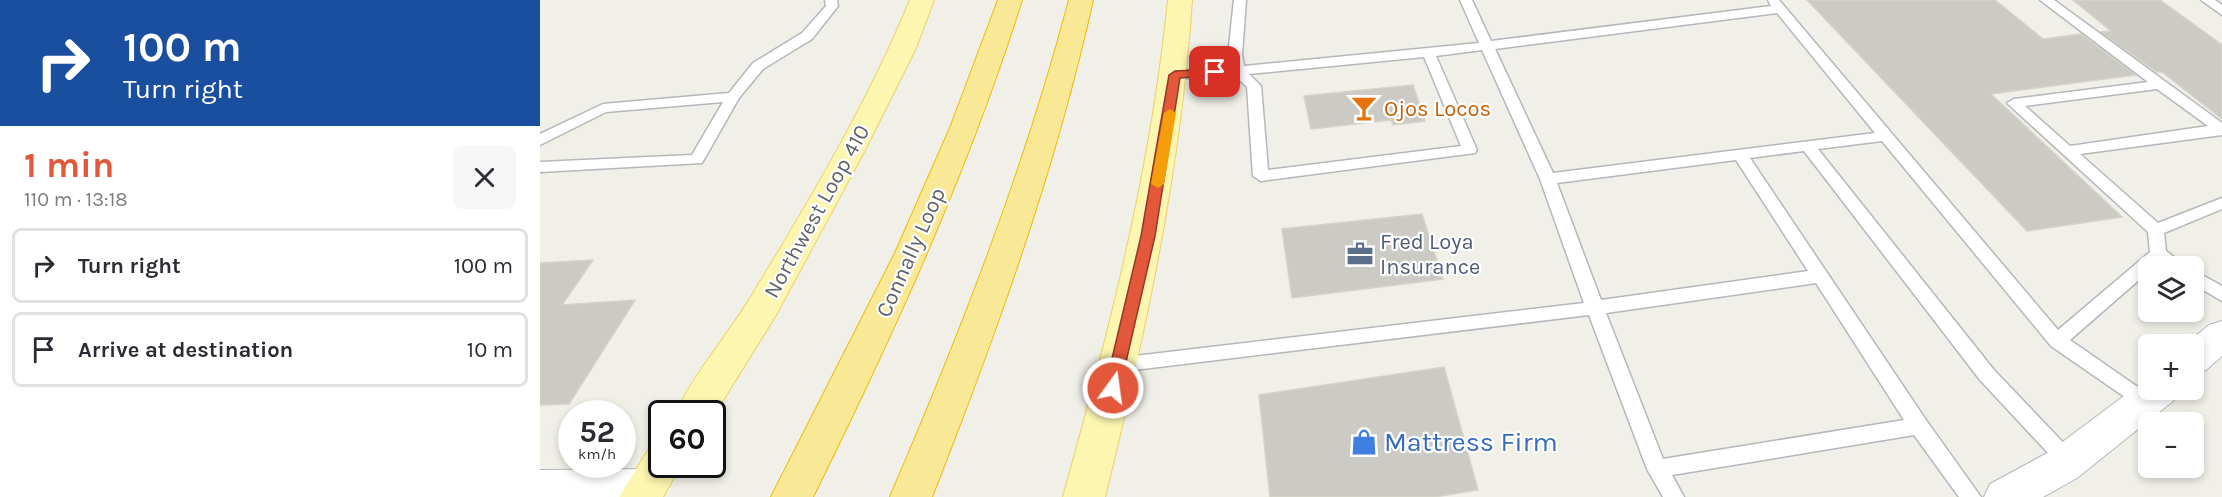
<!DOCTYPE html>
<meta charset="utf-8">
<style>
:root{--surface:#fff;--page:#f7f7f7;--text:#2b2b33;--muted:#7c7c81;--line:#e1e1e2;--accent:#e3573b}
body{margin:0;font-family:Karla,sans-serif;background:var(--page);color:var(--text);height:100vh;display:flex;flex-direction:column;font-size:22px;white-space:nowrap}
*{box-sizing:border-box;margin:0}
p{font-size:20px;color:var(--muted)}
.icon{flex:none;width:33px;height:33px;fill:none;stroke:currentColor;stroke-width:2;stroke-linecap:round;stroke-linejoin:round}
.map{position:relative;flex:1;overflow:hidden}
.side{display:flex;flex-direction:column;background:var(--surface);width:540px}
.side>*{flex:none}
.hud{background:#1a4fa0;color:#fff;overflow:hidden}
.controls{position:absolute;left:1598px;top:256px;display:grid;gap:12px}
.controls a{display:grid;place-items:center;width:66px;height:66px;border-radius:9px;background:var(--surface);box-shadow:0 3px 9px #0003;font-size:30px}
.speed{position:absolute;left:18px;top:400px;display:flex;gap:12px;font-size:30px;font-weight:700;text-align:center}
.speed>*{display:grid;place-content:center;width:78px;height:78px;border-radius:50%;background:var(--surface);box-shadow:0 3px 9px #0003;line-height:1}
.speed small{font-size:15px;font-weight:400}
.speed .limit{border:3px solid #111;border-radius:9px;background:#fff;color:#111}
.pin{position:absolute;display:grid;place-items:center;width:51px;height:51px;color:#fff;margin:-26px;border-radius:12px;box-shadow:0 3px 9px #0006}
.me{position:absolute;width:66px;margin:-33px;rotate:14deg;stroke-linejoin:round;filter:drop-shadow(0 0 4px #0008)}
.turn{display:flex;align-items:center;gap:21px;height:126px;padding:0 24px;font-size:27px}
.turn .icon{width:78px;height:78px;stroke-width:2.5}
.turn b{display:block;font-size:42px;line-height:51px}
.round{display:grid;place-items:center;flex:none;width:63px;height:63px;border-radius:9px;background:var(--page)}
.headline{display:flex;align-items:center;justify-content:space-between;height:102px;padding:0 24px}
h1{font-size:36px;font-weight:700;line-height:45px;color:var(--accent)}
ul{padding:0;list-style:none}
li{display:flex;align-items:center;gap:18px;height:75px;margin:0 12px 9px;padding:0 12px;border:3px solid var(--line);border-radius:9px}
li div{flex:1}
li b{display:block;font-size:22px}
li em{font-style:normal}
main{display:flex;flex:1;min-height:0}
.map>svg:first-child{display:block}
.building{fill:#cccac4;stroke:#d5d2c6;stroke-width:1.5}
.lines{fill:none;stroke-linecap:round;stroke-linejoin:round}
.lane-casing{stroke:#b5b7bb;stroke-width:3}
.street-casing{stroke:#b5b7bb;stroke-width:2}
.primary-casing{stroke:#ecd265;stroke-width:2}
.highway-casing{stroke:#efbb09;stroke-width:2}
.lane{fill:#fff;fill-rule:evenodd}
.street{fill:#fff;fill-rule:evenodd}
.primary{fill:#fcf6b1;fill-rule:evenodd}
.highway{fill:#f9e996;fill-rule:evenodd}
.route{fill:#e3573b;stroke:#943926;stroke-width:1.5}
.slow{fill:#f59e0b}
.labels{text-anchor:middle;stroke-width:4.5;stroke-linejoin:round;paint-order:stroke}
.food-label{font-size:22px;fill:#c56008;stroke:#fff;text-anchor:start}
.street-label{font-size:22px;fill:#5f6267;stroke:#fff}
.service-label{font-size:22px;fill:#4e5e75;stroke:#fff;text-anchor:start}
.near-shop-label{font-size:27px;fill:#366cbe;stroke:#fff;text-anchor:start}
</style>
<main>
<section class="side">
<div class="hud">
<div class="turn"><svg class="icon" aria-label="right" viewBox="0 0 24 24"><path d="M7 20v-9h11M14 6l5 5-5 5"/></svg><div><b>100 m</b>Turn right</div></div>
</div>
<div class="headline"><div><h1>1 min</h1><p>110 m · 13:18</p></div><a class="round"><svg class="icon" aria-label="close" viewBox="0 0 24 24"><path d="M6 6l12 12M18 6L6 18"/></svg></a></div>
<ul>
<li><svg class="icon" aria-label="right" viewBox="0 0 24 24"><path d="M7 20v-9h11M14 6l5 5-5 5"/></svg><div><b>Turn right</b></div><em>100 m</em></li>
<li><svg class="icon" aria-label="arrive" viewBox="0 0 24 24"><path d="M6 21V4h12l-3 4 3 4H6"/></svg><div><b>Arrive at destination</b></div><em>10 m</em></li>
</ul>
</section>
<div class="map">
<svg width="1682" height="497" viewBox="0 0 1682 497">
<rect width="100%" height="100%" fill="#f0efe8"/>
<path class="building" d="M1267,0H1455L1503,39L1541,34L1595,75L1451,94L1582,217L1487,231Z
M1533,0H1620L1682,45V119L1622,72H1617L1561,32L1571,31Z
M873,85L885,121L853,125L851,120L771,129L764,96Z
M882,214L903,279L752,298L742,229Z
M53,260L22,305L95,300L29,404L0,405V263Z
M904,367L938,490L894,497H730L719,395Z"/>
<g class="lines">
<g class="lane-casing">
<path id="lane" d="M285,0H297L298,6L272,39L223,69L199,98L162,163L0,172V162L152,155L183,102L66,112L0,145V134L63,104L189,93L213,63L262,33L286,6Z
M694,0H706L702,55L704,66L939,43L920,0H932L951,41L1231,6L1228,0H1239L1518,330L1610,252L1608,232L1467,103L1474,99L1608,82L1500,0H1514L1682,123V135L1540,154L1618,223L1682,198V209L1624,233L1626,251L1647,267H1626L1619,263L1614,267H1608V272L1530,340L1612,397L1615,403L1612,409L1605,411L1511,346L1342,141L1278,149L1454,370L1535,455L1538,461L1535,467L1528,470L1521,467L1440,380L1264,151L1210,158L1386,420L1441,497H1419L1374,435L1132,475L1144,497H1123L1107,469L1049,315L578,372L571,370L569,365L571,360L578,358L1044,303L1000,179L942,50L896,56L937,150L935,153L721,181L713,176L707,87L694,75L635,79L628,75L635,71L691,67L688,55ZM1237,13L1335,133L1013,173L955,49ZM884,57L921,146L728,170L721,86L709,74ZM1617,89L1668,126L1530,146L1485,106ZM1196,160L1268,271L1061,300L1017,183ZM1276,283L1364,420L1123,459L1066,313Z
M1661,0H1675L1682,5V15Z
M1653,270L1682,286V301L1653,284Z"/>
</g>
<g class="street-casing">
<path id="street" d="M1682,321V356L1666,370L1653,375V345H1645L1669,325Z
M1608,378V390H1639L1633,401L1537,478L1503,497H1444L1450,484L1509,452Z
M106,469L121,474L127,487L122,497H0V470Z"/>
</g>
<g class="primary-casing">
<path id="primary" d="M370,0H394L376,48L324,152L236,315L172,418V414H135C155,372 188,335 212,295C270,200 328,102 370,0Z
M628,0H652C641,169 605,333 565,497H523C569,333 611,170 628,0Z
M122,445V465H141L123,497H79L108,450Z"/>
</g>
<g class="highway-casing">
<path id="highway" d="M458,0H482C428,172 353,335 273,497H231L355,253L410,128Z
M529,0H553C515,171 456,334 392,497H350C420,334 484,171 529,0Z"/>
</g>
<use href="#lane" class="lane"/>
<use href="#street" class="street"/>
<use href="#primary" class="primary"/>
<use href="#highway" class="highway"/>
</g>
<path class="route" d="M675,69L681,72L679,75L640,78L615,236L580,388L573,394L565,388L601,236L629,75L635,71Z"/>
<path class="slow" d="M630,109L636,113L624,184L618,188L611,184L624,113Z"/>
<defs>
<g id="bar-bare" transform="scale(2.07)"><path d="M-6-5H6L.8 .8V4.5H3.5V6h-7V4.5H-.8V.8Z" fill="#e8710a" stroke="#fff" stroke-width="2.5" paint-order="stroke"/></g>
<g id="office-bare" transform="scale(2.07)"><path d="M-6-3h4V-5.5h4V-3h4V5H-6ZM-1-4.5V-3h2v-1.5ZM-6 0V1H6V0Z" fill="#5c6f8a" stroke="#fff" stroke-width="2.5" paint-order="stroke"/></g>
<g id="shop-bare" transform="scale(2.07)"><path d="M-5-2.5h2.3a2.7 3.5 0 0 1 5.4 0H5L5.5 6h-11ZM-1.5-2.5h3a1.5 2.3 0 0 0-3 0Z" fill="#3f7fe0" stroke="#fff" stroke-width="2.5" paint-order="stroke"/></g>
</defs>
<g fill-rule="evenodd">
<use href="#bar-bare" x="824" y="108"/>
<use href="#office-bare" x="820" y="254"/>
<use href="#shop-bare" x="824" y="442"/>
</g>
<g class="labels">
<g class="food-label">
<text x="844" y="116">Ojos Locos</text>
</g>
<g class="street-label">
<text transform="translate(276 211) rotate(-61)" y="8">Northwest Loop 410</text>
<text transform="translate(370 252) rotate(-66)" y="8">Connally Loop</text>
</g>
<g class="service-label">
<text x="840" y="249">Fred Loya<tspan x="840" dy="25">Insurance</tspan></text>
</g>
<g class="near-shop-label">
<text x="844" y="451">Mattress Firm</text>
</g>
</g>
</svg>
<div class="controls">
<a><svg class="icon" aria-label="layers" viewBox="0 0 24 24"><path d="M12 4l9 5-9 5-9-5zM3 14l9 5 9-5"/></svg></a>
<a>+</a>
<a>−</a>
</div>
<div class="speed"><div>52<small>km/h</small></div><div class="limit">60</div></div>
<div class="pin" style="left:675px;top:72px;background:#d93025"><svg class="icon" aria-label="arrive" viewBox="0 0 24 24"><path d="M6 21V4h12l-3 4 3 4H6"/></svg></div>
<svg class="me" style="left:573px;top:388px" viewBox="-20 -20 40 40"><circle r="17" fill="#e3573b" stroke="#fff" stroke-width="3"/><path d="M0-11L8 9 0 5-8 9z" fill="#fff"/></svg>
</div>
</main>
